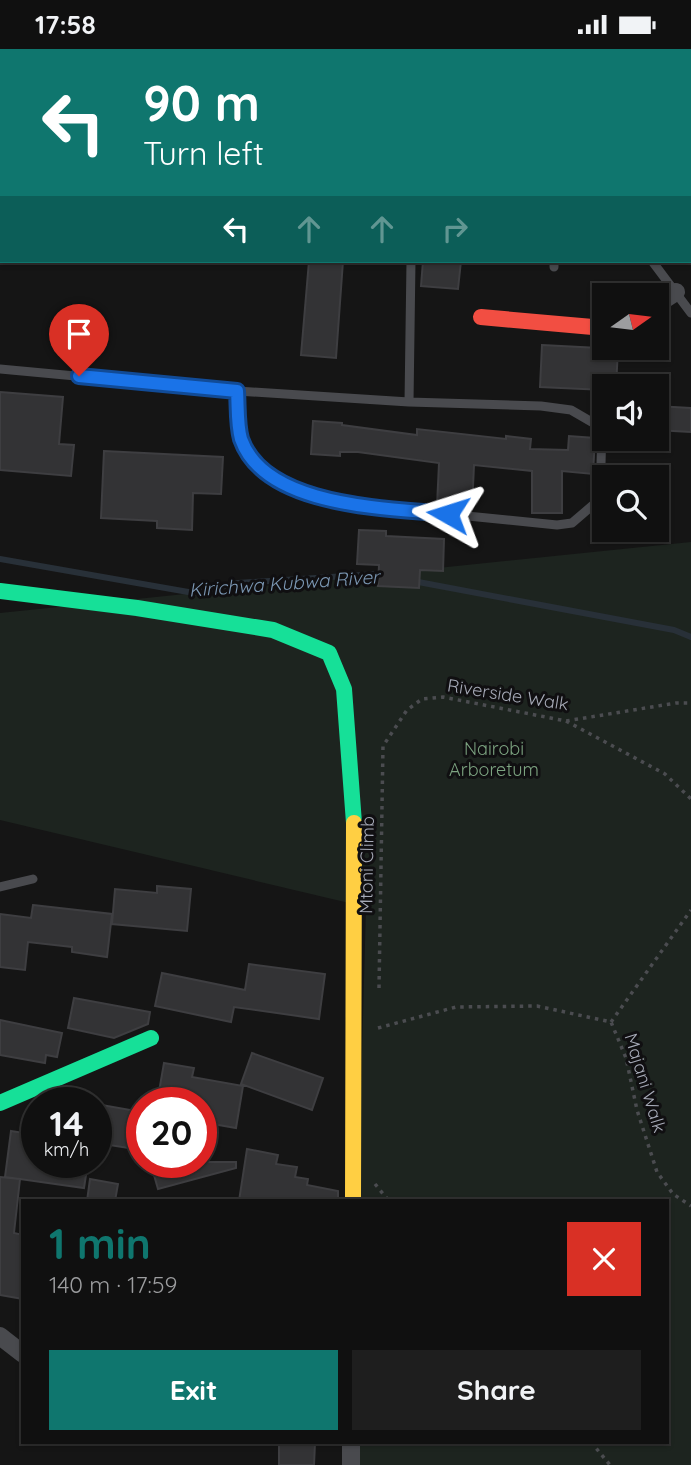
<!DOCTYPE html>
<meta charset="utf-8">
<style>
:root{--surface:#101010;--page:#1e1e1e;--text:#f1f3f6;--muted:#9c9d9f;--line:#303030;--accent:#0f766e}
body{margin:0;font-family:Quicksand,sans-serif;background:var(--page);color:var(--text);height:100vh;display:flex;flex-direction:column;font-size:26px;white-space:nowrap}
*{box-sizing:border-box;margin:0}
p{font-size:23px;color:var(--muted)}
.icon{flex:none;width:38px;height:38px;fill:none;stroke:currentColor;stroke-width:2;stroke-linecap:round;stroke-linejoin:round}
.map{position:relative;flex:1;overflow:hidden}
.details{position:absolute;left:21px;top:1150px;width:648px;height:245px;display:flex;flex-direction:column;background:var(--surface);border-radius:0px;box-shadow:0 2px 5px #0004,0 0 0 2px var(--line)}
.details>*{flex:none}
.hud{position:absolute;left:0px;top:0px;width:691px;height:214px;box-shadow:0 2px 5px #0004,0 0 0 2px var(--line);background:#0f766e;color:#fff;overflow:hidden}
.needle{width:46px;rotate:76deg}
.buttons{position:absolute;left:592px;top:234px;display:grid;gap:14px}
.buttons a{display:grid;place-items:center;width:77px;height:77px;border-radius:0px;background:var(--surface);box-shadow:0 2px 5px #0004,0 0 0 2px var(--line);font-size:35px}
.speed{position:absolute;left:21px;top:1038px;display:flex;gap:14px;font-size:35px;font-weight:700;text-align:center}
.speed>*{display:grid;place-content:center;width:91px;height:91px;border-radius:50%;background:var(--surface);box-shadow:0 2px 5px #0004,0 0 0 2px var(--line);line-height:1}
.speed small{font-size:18px;font-weight:400}
.speed .limit{border:10px solid #d22;background:#fff;color:#111}
.pin{position:absolute;display:grid;place-items:center;width:60px;height:60px;color:#fff;margin:-72px -30px;border-radius:50% 50% 50% 0;rotate:-45deg;box-shadow:0 0 7px #0007}
.pin .icon{rotate:45deg}
.me{position:absolute;width:77px;margin:-38px;rotate:276deg;stroke-linejoin:round;filter:drop-shadow(0 0 5px #0008)}
.turn{display:flex;align-items:center;gap:24px;height:147px;padding:0 28px;font-size:32px}
.turn .icon{width:91px;height:91px;stroke-width:2.5}
.turn b{display:block;font-size:49px;line-height:60px}
.lanes{display:flex;align-items:center;height:66px;padding:0 28px;background:#0003;justify-content:center;gap:35px;direction:ltr}
.lanes .off{opacity:.35}
.round{display:grid;place-items:center;flex:none;width:74px;height:74px;border-radius:0px;background:var(--page)}
.overview{display:flex;align-items:center;justify-content:space-between;height:119px;padding:0 28px}
h1{font-size:42px;font-weight:800;line-height:52px;color:var(--accent)}
.primary-button{display:flex;gap:14px;margin-top:auto;padding:14px 28px}
.primary-button a{flex:1;height:80px;border-radius:0px;background:var(--accent);color:#fff;font-size:28px;font-weight:800;line-height:80px;text-align:center}
.primary-button a+a{background:var(--page);color:var(--text)}
.status{display:flex;justify-content:space-between;align-items:center;height:49px;padding:0 35px;background:var(--surface);direction:ltr}
.status svg{height:19px;fill:currentColor}
.map>svg:first-child{display:block}
.green{fill:#1d241f}
.lines{fill:none;stroke-linecap:round;stroke-linejoin:round}
.stream{stroke:#283038;stroke-width:6}
.building{fill:#333335;stroke:#3e3e41;stroke-width:2}
.path{stroke:#4b4c50;stroke-width:3.5;stroke-dasharray:3.5 5;stroke-linecap:butt}
.lane{stroke:#494a4e;stroke-width:9}
.street{stroke:#494a4e;stroke-width:18}
.fast{stroke:#16e098;stroke-width:16}
.slow{stroke:#ffcf43;stroke-width:16}
.jam{stroke:#f24e42;stroke-width:16}
.route-casing{stroke:#114b97;stroke-width:18}
.route{stroke:#1a73e8;stroke-width:12}
.labels{text-anchor:middle;stroke-width:6;stroke-linejoin:round;paint-order:stroke}
.street-label{font-size:18px;fill:#a6aab7;stroke:#100f11}
.park-label{font-size:18px;fill:#7ca380;stroke:#100f11}
.water-label{font-size:19px;font-style:italic;fill:#7b97b3;stroke:#100f11}
</style>
<div class="status"><b>17:58</b><svg viewBox="0 0 49 12"><path d="M0 12V9h3v3zM5 12V6h3v6zM10 12V3h3v9zM15 12V0h3v12zM26 1h20v11H26zM47 4h2v5h-2z"/></svg></div>
<div class="map">
<svg width="691" height="1416" viewBox="0 0 691 1416">
<rect width="100%" height="100%" fill="#151515"/>
<path class="green" d="M691,493V1416H350L351,1393H667V1152L358,1151L366,858L0,771V564Z"/>
<g class="lines">
<path class="stream" d="M0,510L194,544L238,534L377,525L386,527
M413,532L674,581L691,588"/>
</g>
<path class="building" d="M309,212H343L336,309L301,306Z
M423,212H461L458,240L421,237Z
M542,296L618,300L616,338H604V341L540,338Z
M0,343L63,348L59,395L74,396L71,427L0,421Z
M656,357L691,359V383L656,381Z
M313,372L342,374V376L417,386V380L506,390V387L531,390L530,400L568,401L569,387L595,389L593,425L562,422V464H532V422L474,416L472,460L437,457L439,414L358,403H340V407L311,405Z
M104,402L223,408L221,445L193,444L192,481L157,479V472L101,469Z
M359,481L386,482V487L444,490L443,522L420,521L419,539L378,537L379,516L357,515Z
M157,837L191,840L187,882L112,875L115,840L157,844Z
M33,856L112,865L107,908L72,903V898L28,893L25,921L0,918V865L31,869Z
M249,915L325,925L319,970L234,958L231,973L155,957L162,924L245,941Z
M74,949L150,963L148,975L114,989L68,979Z
M0,971L62,984L57,1008L46,1006L45,1014L0,1006Z
M252,1004L323,1029L312,1061L241,1035Z
M164,1014L194,1019L192,1028L243,1037L236,1079L201,1073V1054H157Z
M96,1055L142,1063V1101L96,1094Z
M11,1082L37,1086V1113H88L84,1139L5,1128Z
M247,1100L278,1106L276,1115L297,1118L295,1128L308,1130L307,1136L338,1142V1152H239Z
M172,1113H236V1119L158,1140L152,1119Z
M0,1128L20,1130L14,1184L23,1186V1250L0,1246Z
M90,1130L118,1135L115,1152H87Z
M279,1394H315L314,1416H279Z"/>
<g class="lines">
<path class="path" d="M566,672L665,725L691,750
M379,939L383,697L407,661L422,650L443,648L566,672L676,654H691
M611,973L691,861
M378,979L456,958L537,957L611,973L626,1009L637,1061L657,1123L673,1145L691,1157
M375,1135L389,1152
M591,1393L610,1416"/>
<path class="lane" d="M146,2L147,0
M496,2V0
M652,212L691,264
M554,218V212
M0,320L237,342L409,353L541,357L571,361L602,379L600,450L572,474L557,476L338,454L302,444L254,412L241,390L237,342
M409,353L411,212
M0,838L33,830"/>
<path class="street" d="M667,0L668,2
M0,5L2,6
M690,14H691
M690,122L691,121
M656,256L676,243
M0,1287L23,1305
M351,1416V1393"/>
<path class="fast" d="M0,542L137,559L273,581L329,604L344,640L354,774
M0,1054L151,989"/>
<path class="slow" d="M353,1152L354,774"/>
<path class="jam" d="M481,268L604,279"/>
</g>
<g class="lines">
<g class="route-casing">
<path id="route" d="M79,327L237,342C238,357 237,376 241,390C265,459 389,459 448,465"/>
</g>
<use href="#route" class="route"/>
</g>
<g class="labels">
<g class="street-label">
<text transform="translate(508 646) rotate(9)" y="6">Riverside Walk</text>
<text transform="translate(367 816) rotate(-89)" y="6">Mtoni Climb</text>
<text transform="translate(645 1034) rotate(73)" y="6">Majani Walk</text>
</g>
<g class="park-label">
<text x="494" y="706">Nairobi<tspan x="494" dy="21">Arboretum</tspan></text>
</g>
<g class="water-label">
<text transform="translate(284 534) rotate(-4)" y="7">Kirichwa Kubwa River</text>
</g>
</g>
</svg>
<div class="buttons">
<a><svg class="needle" viewBox="-14 -14 28 28"><path d="M0-13l5 13h-10z" fill="#e53935"/><path d="M0 13l5-13h-10z" fill="#9c9d9f"/></svg></a>
<a><svg class="icon" aria-label="sound" viewBox="0 0 24 24"><path d="M4 9h4l5-4v14l-5-4H4zM17 9q2 3 0 6"/></svg></a>
<a><svg class="icon" aria-label="search" viewBox="0 0 24 24"><circle cx="10" cy="10" r="6"/><path d="M15 15l6 6"/></svg></a>
</div>
<div class="speed"><div>14<small>km/h</small></div><div class="limit">20</div></div>
<div class="pin" style="left:79px;top:327px;background:#d93025"><svg class="icon" aria-label="arrive" viewBox="0 0 24 24"><path d="M6 21V4h12l-3 4 3 4H6"/></svg></div>
<svg class="me" style="left:448px;top:465px" viewBox="-20 -20 40 40"><path d="M0-17L14 15 0 8-14 15z" fill="#1a73e8" stroke="#fff" stroke-width="4"/></svg>
<div class="hud">
<div class="turn"><svg class="icon" aria-label="left" viewBox="0 0 24 24"><path d="M17 20v-9H6M10 6l-5 5 5 5"/></svg><div><b>90 m</b>Turn left</div></div>
<div class="lanes"><svg class="icon" aria-label="left" viewBox="0 0 24 24"><path d="M17 20v-9H6M10 6l-5 5 5 5"/></svg><svg class="icon off" aria-label="ahead" viewBox="0 0 24 24"><path d="M12 20V5M6 11l6-6 6 6"/></svg><svg class="icon off" aria-label="ahead" viewBox="0 0 24 24"><path d="M12 20V5M6 11l6-6 6 6"/></svg><svg class="icon off" aria-label="right" viewBox="0 0 24 24"><path d="M7 20v-9h11M14 6l5 5-5 5"/></svg></div>
</div>
<section class="details">
<div class="overview"><div><h1>1 min</h1><p>140 m · 17:59</p></div><a class="round" style="background:#d93025;color:#fff"><svg class="icon" aria-label="close" viewBox="0 0 24 24"><path d="M6 6l12 12M18 6L6 18"/></svg></a></div>
<div class="primary-button"><a>Exit</a><a>Share</a></div>
</section>
</div>
